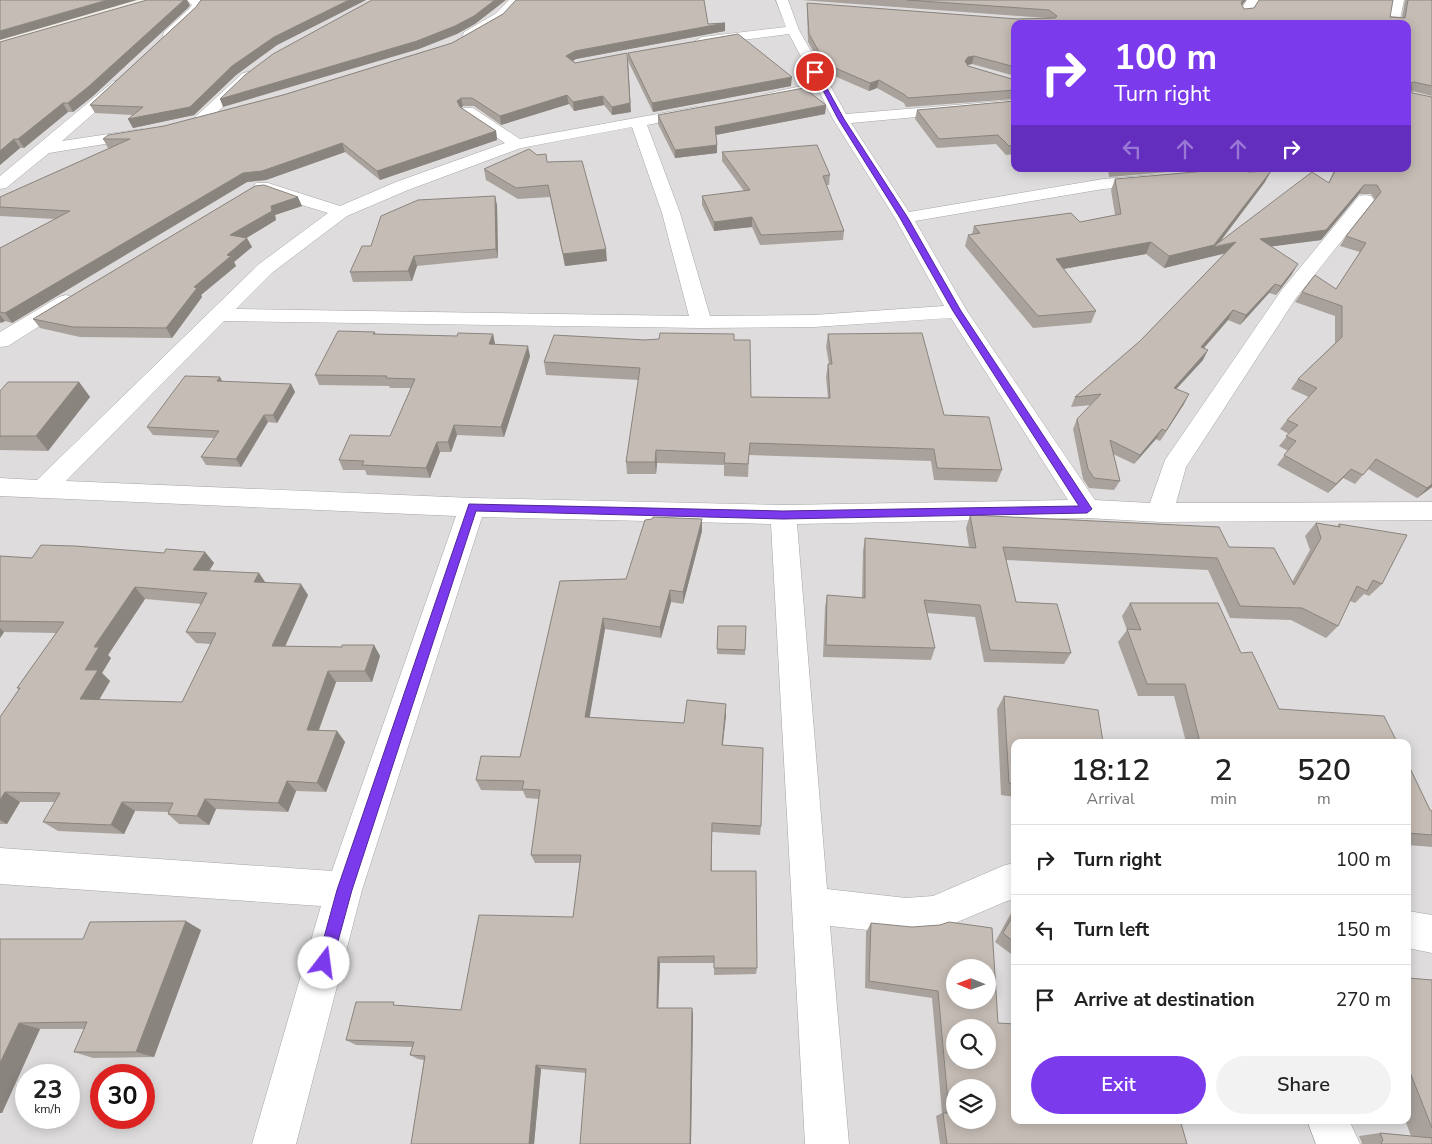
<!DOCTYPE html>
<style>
:root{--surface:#fff;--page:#f2f2f2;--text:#222;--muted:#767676;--line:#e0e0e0;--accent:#7c3aed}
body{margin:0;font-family:"Nunito Sans",sans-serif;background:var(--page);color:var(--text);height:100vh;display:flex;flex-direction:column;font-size:19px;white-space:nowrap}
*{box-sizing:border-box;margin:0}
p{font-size:16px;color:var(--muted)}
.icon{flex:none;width:28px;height:28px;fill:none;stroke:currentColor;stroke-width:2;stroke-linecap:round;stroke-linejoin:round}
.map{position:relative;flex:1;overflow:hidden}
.drawer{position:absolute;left:1011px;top:739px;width:400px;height:385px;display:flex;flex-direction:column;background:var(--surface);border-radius:10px;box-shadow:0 2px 12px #0003}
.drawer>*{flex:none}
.top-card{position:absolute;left:1011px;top:20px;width:400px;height:152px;border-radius:10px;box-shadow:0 2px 12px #0003;background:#7c3aed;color:#fff;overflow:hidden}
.needle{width:32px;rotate:271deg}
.fabs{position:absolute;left:946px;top:959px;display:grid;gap:10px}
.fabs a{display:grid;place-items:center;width:50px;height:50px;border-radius:50%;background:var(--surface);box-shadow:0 2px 12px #0003;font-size:25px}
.speed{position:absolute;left:15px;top:1064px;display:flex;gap:10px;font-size:25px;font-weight:700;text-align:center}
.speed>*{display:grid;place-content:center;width:65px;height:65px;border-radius:50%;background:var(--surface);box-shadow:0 2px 12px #0003;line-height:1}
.speed small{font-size:12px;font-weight:400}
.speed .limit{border:8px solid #d22;background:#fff;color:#111}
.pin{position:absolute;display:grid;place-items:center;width:42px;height:42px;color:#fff;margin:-21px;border:2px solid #fff;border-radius:50%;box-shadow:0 1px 5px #0007}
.me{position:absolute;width:55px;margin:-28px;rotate:15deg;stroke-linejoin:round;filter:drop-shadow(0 0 4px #0008)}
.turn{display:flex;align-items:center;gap:18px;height:105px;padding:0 20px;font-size:22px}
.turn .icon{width:65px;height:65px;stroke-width:2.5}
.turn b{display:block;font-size:35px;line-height:42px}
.lanes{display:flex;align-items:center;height:48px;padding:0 20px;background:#0003;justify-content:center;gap:25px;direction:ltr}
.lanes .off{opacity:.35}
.eta{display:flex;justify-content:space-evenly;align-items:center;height:85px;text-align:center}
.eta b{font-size:30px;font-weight:600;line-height:35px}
.button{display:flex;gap:10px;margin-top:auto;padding:10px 20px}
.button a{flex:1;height:58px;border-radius:30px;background:var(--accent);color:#fff;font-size:20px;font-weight:600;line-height:58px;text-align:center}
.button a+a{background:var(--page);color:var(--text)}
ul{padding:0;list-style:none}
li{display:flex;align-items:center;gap:15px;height:70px;padding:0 20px;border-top:1px solid var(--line)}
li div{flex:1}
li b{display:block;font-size:19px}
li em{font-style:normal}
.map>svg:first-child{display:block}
.residential{fill:#dedcdc;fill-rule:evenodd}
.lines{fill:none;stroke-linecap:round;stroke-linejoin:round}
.street-casing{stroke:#a6a6a6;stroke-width:1}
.street{fill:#fff;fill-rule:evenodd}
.wall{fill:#a9a29c;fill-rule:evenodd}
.shaded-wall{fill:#8a847f}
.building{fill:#c5bcb5;stroke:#8a847f;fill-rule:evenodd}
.route{fill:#7c3aed;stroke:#51269a}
</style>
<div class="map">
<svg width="1432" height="1144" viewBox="0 0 1432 1144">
<rect width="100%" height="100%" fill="#f0ece6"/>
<path class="residential" d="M170,0H1432V1144H0V52ZM1015,24H1408V169H1015ZM1015,742H1408V1120H1015ZM955,968H988V1000H955ZM955,1028H988V1060H955ZM26,1075H69V1118H26ZM101,1075H144V1118H101ZM955,1088H988V1120H955Z"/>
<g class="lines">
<g class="street-casing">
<path id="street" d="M187,0H200L204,4L198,14L174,38H164L163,35L164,32L189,9L192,5Z
M509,0H522C513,12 480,42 464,38L463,35L464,32L495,14Z
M776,0H788L799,30L846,114L1015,100V108L851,123L909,212L1103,179L1152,175L1158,176L1160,180L1158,184L1152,185L1103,189L915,221L967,311L1095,500L1150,503L1165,460L1281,291L1359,196L1365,195L1371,196L1374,200L1371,204L1296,298L1186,467L1176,503L1432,502V520L1160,522L1087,518L797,524L827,889L906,898L933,896L1005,865L1015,863V899L1007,901L934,932L906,934L830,926L849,1144H805L771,524L482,517L362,890L296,1144H252L321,906L0,884V848L332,871L456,516L0,496V478L37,480L259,264L328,213L256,191L253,187L256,183H268L340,206L396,182L505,143L463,114L461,111L463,108H473L520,139L696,107L701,108L703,111L701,114L647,125L680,213L710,316L814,315L944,306L895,218L833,119L819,91L770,101L765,100L763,97L765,94L815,83L789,34L702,45L695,41L702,37L786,27ZM632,127L662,213L689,316L236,309L273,272L347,216L408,190L521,148ZM951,318L1068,500L783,505L472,498L66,481L224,321L701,328L814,327Z
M1247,0H1259L1249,15H1241L1239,12Z
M1392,0H1404L1399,24H1387Z
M248,72L253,73L255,76L253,79L203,125H193L190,122L193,119L243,73Z
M119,80L124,81L126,84L124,87L62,141L142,129L148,131L150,134L148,137L49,153L6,188L0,189V176L114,81Z
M66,295L73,297L76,301L73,305L8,346L0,347V332L59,297Z
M1408,911L1432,915V953L1408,948Z
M1307,1120H1349L1360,1144H1316Z"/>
</g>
<use href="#street" class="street"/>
</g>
<path class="wall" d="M201,0H366L277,45L236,75L194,115L133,128L128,119L133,115L95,113L90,105L196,7Z
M801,0H1246L1242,5L1244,9L1402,17L1405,0H1432V96L1412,91L1432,487L1417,498L1368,469L1355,484L1343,478L1328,493L1277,465L1288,451L1279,446L1289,434L1280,429L1287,420L1309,397L1291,389L1298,379L1335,343V316L1295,302L1302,292L1336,289L1360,252L1340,246L1346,236L1375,200L1371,194H1359L1321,240L1271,246L1292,274L1276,295L1269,293L1240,325L1228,320L1204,348L1203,360L1176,389L1184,404L1160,441L1156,439L1134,464L1113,454L1120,481L1114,490L1089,488L1083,479L1073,429L1077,419L1091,405L1071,407L1075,397L1140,341L1225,253L1164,268L1146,254L1063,269L1096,311L1091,323L1033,328L965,246L968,235L972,234L974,226L1080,222L1115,215L1111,190L1115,179L1248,172L1265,182L1219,243L1328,183L1335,169H1408V24H1015V76L972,64L968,65V66L1015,80V99L906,107L904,103L877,88L869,91L825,72L808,42L807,11V3L1017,19L1047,18Z
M190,5L93,96L73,112H68L24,148H20L0,165V42Z
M503,14L708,24L725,31L576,59L573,61L631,112L612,115L604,105L574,111L569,104L501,125L474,106H463L461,108L496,131L497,140L380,180L345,152L266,180L247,182L12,323L5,321L1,323L0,322V248L55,219L0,216V197L110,148H108L103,139L164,126L283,95L452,43Z
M628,53L791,86L653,112L628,61Z
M1015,101V154L1006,155L996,144L937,148L915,119L917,110Z
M826,105L825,114L716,135L717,145V153L675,158L658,124V115Z
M722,152L830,175L829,185H826L844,231L843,240L760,245L752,227L714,231L702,205V196L744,191L722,161Z
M548,162L607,261L565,266L550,197L518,199L486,180L484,169Z
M1108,169H1204L1109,177Z
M255,186L302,206L275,215L276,220L246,238L252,247L234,262L236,266L201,295L202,297L172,338L80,337L40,328L33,319Z
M497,205L498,258L417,266L412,281L353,282L350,272L371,246Z
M375,332L376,335L457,336L493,334L495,345L530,356L504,437L457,435L451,452H440L430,478L367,475L365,470H343L339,460L390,436L411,388H390L389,386L319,385L315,375Z
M828,334L944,415L1002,470L997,482L934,480L931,461L749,455L748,477L724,476V465L657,463L656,474H627L626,462L639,380L546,375L544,362L645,340H734L751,397L828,398L826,377L828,364H829L826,347Z
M79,382L90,397L48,451L0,450V391Z
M222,382L291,384L295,392L277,423L268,422L241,467L206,465L201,457L214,438L153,435L147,427Z
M970,515L1229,547L1292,582L1310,550L1305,536L1316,523L1337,526L1339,524L1382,584L1369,596L1364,594L1355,603L1350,601L1338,626L1326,638L1291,620L1230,618L1208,570L1006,560L1016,602L1071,653L1064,664L984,662L975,617L927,613L935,648L931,660L823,657L825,607L827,595L862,598L863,551L865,538L969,547L966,528Z
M702,519V531L683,604L671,602L661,638L605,629L589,717L684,723L726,715L723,745L761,826L760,835L712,832V871L757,968L756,974L714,975V963H660L658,1008L693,1014L691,1144H580L586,1073L541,1069L534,1144H411L424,1060L418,1059L410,1055L412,1047L356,1045L346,1040L397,1005L461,1010L573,917L580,863H535L531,855L539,799L526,798L523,791L481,790L476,780L520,757L560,581L626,579Z
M205,552L214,563L209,571L259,573L265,582L308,595L285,646L342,647L374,645L380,656L372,682H336L319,730L337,731L345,742L326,792L296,791L288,812L216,809L209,825L179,824L168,814L169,812L135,811L124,834L58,831L43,822L55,802H20L7,824H0V717L19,689L17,688L56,633L4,632L0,638V556L32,558ZM145,599L202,604L186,632L196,643L211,644L182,702L99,700L110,681L102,673L111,658L108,655Z
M1130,603L1241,653L1279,709L1397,742H1186L1174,696H1138L1118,642L1127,630L1122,616Z
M718,626H746L745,655L717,654Z
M1004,696L1015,742V797L1001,795L997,709Z
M1408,764L1430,810L1432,811V847L1408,845Z
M1015,906V957L995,942Z
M871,923L998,1023L1187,1144H940L936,1116L942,1113L932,998L865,988L866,932Z
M201,930L154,1057L93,1058L74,1052L84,1029H40L2,1113H0V939H83Z
M1408,978L1432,980V1144H1361L1362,1143L1359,1136L1380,1133L1411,1136L1405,1120H1408Z"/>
<path class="shaded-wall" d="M107,0H137L0,40V31Z
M184,0H187L190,5L188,8L93,96L73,112L68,103Z
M349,0H366L277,45L236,75L194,115L133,128L128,119L232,66L274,37Z
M495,0H506L475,24L457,34L419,49L223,107L220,99Z
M1243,0H1246L1237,11L1241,3Z
M725,23V31L576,59L567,64L566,56L575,51Z
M974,56L972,64L967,65L965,61L968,57Z
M628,61L631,112L612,115V107Z
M792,77L791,86L653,112L652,103Z
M879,80L877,88L869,91L870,83Z
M567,95L569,104L501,125L500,116Z
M603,96L604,105L574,111L573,102Z
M461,98L463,106L459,110L457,101Z
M63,103L68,112L24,148L18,139Z
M826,105L825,114L715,135V127Z
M496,131L497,140L380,180L377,171Z
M14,139L20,148L0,165V151Z
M342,143L345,152L266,180L247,182L12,323L5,313L243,173Z
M717,145V153L675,158V150Z
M1271,171L1265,182L1216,247L1236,242L1231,252L1164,268L1169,256Z
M1364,185L1359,194L1321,240L1254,249L1260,239Z
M495,196L497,205L498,258L496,249Z
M298,197L302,206L275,215L276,220L235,245L230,235L271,206Z
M752,217V227L714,231V222Z
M247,238L252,247L234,262L236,266L201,295L202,297L172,338L166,328L194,287L227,255Z
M1151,242L1146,254L1052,271L1056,259Z
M606,249L607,261L565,266L563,254Z
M414,256L417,266L412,281L408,271Z
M1298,264L1292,274L1276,295L1281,286Z
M1275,284L1269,293L1240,325L1246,315Z
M1233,310L1228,320L1196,357L1201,347Z
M0,315L5,321L1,323L0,321Z
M493,334L495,344L491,354L489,344Z
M528,346L530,356L504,437L501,427Z
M1208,350L1203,360L1168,398L1174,388Z
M220,377L224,385L217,381Z
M79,382L90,397L48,451L36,436Z
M291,384L295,392L277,423L273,415Z
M1189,394L1184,404L1160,441L1166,431Z
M264,415L268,422L241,467L236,459Z
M454,425L457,435L451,452L448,442Z
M1162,429L1156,439L1134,464L1140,455Z
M437,442L440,452L430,478L426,468Z
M656,450L657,463L656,474L655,462Z
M1351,469L1343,478L1328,493L1336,484Z
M1432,484V487L1417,498L1427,488Z
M702,519V531L683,604V592Z
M205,552L214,563L202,582L193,570Z
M259,573L267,585L254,582Z
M301,584L308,595L280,658L272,646Z
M135,587L145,599L108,655L111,658L102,673L110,681L93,710L80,699L85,670L94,647Z
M670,590L671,602L661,638L660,627Z
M603,618L605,629L588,727L585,717Z
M0,628L4,632L0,638Z
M374,645L380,656L372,682L365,671Z
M328,671L336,682L315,740L307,730Z
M726,704V715L721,755L722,745Z
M337,731L345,742L326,792L317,783Z
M287,781L296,791L288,812L278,803Z
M5,792L20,802L7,824L0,820V800Z
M205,799L216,809L209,825L197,816Z
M122,802L135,811L124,834L111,825Z
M186,921L201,930L154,1057L136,1052Z
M658,957L660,963L658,1014L657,1008Z
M692,1008L693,1014L691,1144H690Z
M19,1023L40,1029L2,1113H0V1063Z
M536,1065L541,1069L534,1144H529Z"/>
<path class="building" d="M0,0H107L0,31Z
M147,0H184L88,87L68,103H63L18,139H14L0,151V42Z
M201,0H349L274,37L232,66L190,107L128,119L143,107L90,105L196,7Z
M372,0H495L474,16L455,26L417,41L220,99L245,75L273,54Z
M516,0H704L708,24L725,23L575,51L566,56L575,63L627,53L630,103L612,107L603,96L573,102L567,95L500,116L472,98H461L457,101L460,107L496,131L377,171L342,143L262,171L243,173L5,313L0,312V248L70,211L0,207V197L130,139H103L108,135L164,126L283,95L452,43L503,14Z
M907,0H1243L1241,3L1244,9L1254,8L1259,0H1393L1390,17L1405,18L1408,0H1432V86L1414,82L1411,83L1412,93L1432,97V484L1427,488L1376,459L1363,475L1351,469L1336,484L1284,455L1296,441L1286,436L1298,425L1287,420L1317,388L1298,379L1342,337V306L1302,292L1315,275L1336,289L1366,243L1346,236L1381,192L1377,185H1364L1326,230L1260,239L1298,264L1281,286L1275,284L1246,315L1233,310L1201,347L1208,350L1174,388L1189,394L1166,431L1162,429L1140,455L1110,440L1120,481L1094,478L1088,469L1077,419L1101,394L1075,397L1140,341L1236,242L1213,247L1312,172L1329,183L1336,169H1408V24H1015V67L974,56L968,57L965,61L968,66L1015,80V90L908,98L905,95L879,80L870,83L826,64L809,34L807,3L1017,19L1055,18L1057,16L1049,10Z
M738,34L792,77L652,103L628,53Z
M804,88L826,105L715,127L717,145L675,150L658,115Z
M1015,101V145L1009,146L998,135L939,139L917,110Z
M817,145L830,175L823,176L844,231L761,235L752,217L714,222L702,196L750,190L722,152Z
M529,149L537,155L546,154L547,162L582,161L606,249L563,254L548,185L516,188L484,169Z
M1229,169H1244L1248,172L1271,171L1214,245L1169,256L1151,242L1056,259L1096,311L1038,316L968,235L980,233L974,226L1071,213L1080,222L1121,214L1115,179Z
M264,185L298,197L271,206L272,211L230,235L247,238L227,255L231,256L194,287L197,288L166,328L73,327L33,319L255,186Z
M495,196L496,249L414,256L408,271L350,272L362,246H371L381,216L418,200Z
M338,331L375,332L373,334L457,336L458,333L493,334L489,344L528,346L501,427L454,425L448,442H437L426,468L362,465L364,461L339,460L350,435L390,436L415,379L386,378L387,376L315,375Z
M660,333L734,334V340H750L751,397L830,398L828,364H832L828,334L922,333L944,415L989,417L1002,470L937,468L934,449L750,443L748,464L724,463L725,453L656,450L655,462H626L640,368L544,362L554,335L645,340L659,339Z
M185,376L220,377L217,381L291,384L273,415H264L236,459L201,457L219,431L147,427Z
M8,382H79L36,436H0V391Z
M970,515L1219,527L1229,547L1274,548L1294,585L1321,538L1316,523L1340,527L1339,524L1407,535L1382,584L1373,580L1367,591L1357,586L1338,626L1302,608L1240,606L1217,558L1003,547L1016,602L1057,604L1071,653L990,650L980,605L924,600L935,648L826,645L827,595L865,598V538L976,548Z
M653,517L702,519L683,592L670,590L660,627L603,618L585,717L684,723L687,700L726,704L722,745L763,748L761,826L712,823L711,871H756L757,968H714V956L658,957L657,1008H692L690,1144H580L586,1069L536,1065L529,1144H411L425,1056L410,1055L414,1042L346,1040L356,1002H394L393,1005L461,1010L479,915L573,917L581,855H531L540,790L522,789L524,781L476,780L481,756L520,757L560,581L626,579L645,520L652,519Z
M41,545L75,546L164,553L166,549L205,552L193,570L259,573L254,582L301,584L272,646L342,647V645H374L365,671H328L307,730L337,731L317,783L287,781L278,803L205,799L197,816L168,814L173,803L122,802L111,825L43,822L60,793L5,792L0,800V717L20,688H17L64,622L0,621V556L32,558ZM135,587L207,593L186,632L216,633L182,702L80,699L98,670H85L99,647H94Z
M1130,603H1218L1241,653L1252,652L1279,709L1384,716L1397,742H1200L1185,684H1147L1127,629L1141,630Z
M718,626H746L745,650L717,649Z
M1004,696L1098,710L1103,742H1015V785L1009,783Z
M1408,764L1430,810L1432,811V835L1408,833Z
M1015,912V943L1003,933Z
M186,921L136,1052H74L87,1022L19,1023L0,1063V939H83L90,922Z
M949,922L992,928L998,1023L1015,1024V1120H1180L1187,1144H947L943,1113H949L938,991L869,981L871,923L912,927L940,925ZM955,968H988V1000H955ZM955,1028H988V1060H955ZM955,1088H988V1120H955Z
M1408,978L1432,980V1128L1408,1067Z
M1380,1133L1432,1138V1144H1382L1381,1143L1383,1140Z"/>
<path class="route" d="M813,71L818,72L844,119L908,218L961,311L1092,509L1087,513L783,519L476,511L352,890L332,963L330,968L324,971L319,968L317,963L337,890L469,504L783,511L1079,506L953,311L900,218L838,119Z"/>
</svg>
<div class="fabs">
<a><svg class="needle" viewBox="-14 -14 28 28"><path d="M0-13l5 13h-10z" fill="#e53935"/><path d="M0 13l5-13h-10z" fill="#767676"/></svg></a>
<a><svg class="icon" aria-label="search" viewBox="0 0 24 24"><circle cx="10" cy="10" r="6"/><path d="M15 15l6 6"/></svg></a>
<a><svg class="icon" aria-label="layers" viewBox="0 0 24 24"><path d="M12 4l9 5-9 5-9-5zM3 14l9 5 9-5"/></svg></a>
</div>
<div class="speed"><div>23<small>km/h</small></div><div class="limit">30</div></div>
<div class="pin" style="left:815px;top:72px;background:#d93025"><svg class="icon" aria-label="arrive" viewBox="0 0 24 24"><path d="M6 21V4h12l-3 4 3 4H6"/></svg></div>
<svg class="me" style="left:324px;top:963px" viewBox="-20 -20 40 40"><circle r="19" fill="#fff"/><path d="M0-13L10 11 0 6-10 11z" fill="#7c3aed"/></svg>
<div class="top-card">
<div class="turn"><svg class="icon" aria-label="right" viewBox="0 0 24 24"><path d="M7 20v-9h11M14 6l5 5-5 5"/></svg><div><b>100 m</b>Turn right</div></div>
<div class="lanes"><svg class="icon off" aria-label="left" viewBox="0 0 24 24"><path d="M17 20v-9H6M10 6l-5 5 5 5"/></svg><svg class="icon off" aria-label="ahead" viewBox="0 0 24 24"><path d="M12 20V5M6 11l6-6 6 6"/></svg><svg class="icon off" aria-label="ahead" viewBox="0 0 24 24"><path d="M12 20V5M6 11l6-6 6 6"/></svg><svg class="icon" aria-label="right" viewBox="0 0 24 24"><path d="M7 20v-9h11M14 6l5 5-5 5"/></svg></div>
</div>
<section class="drawer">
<div class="eta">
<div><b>18:12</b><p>Arrival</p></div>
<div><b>2</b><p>min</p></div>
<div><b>520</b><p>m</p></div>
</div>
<ul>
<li><svg class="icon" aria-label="right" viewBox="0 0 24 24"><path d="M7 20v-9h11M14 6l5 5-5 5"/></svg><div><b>Turn right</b></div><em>100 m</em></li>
<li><svg class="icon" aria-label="left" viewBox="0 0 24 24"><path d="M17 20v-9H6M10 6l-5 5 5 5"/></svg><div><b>Turn left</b></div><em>150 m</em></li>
<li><svg class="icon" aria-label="arrive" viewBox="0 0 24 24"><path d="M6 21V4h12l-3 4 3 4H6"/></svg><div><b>Arrive at destination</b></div><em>270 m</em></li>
</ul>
<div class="button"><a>Exit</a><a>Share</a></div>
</section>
</div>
